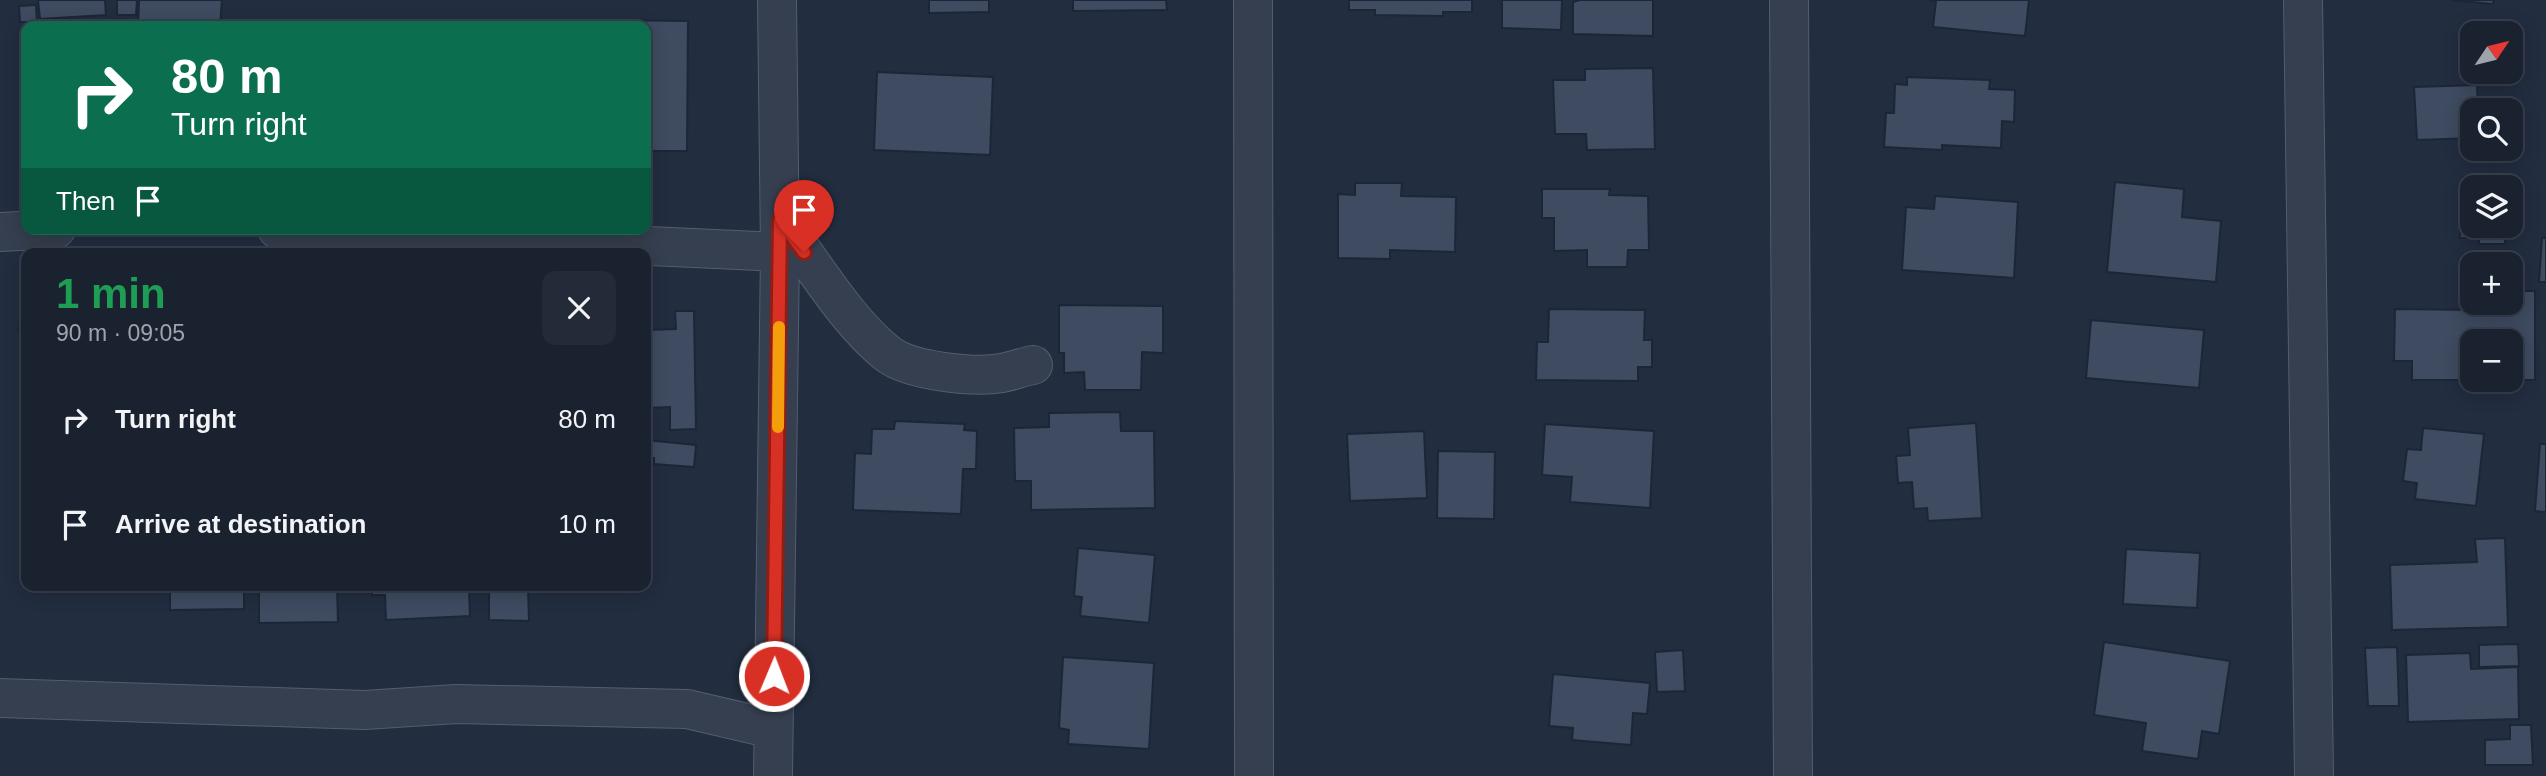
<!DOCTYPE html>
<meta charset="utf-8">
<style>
:root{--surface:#1a2230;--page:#232a38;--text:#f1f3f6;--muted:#9fa4ab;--line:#383f4c}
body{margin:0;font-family:Arial,sans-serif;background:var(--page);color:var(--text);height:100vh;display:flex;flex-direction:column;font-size:26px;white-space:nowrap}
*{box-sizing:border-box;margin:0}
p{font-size:23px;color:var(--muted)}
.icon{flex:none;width:38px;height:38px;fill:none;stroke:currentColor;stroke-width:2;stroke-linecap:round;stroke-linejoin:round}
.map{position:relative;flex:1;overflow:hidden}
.details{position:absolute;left:21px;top:248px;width:630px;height:343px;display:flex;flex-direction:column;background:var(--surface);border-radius:14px;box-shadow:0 4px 18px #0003,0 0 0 2px var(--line)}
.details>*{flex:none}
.banner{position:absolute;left:21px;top:21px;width:630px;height:214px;border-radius:14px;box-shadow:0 4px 18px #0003,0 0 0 2px var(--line);background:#0b6e4f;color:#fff;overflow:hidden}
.needle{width:46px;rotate:55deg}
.buttons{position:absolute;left:2460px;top:21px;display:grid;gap:14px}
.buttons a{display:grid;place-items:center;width:63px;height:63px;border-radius:14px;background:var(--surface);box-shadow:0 4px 18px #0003,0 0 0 2px var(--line);font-size:35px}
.pin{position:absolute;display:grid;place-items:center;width:60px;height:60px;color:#fff;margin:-72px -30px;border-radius:50% 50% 50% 0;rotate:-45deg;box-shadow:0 0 7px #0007}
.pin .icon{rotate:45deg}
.me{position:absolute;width:77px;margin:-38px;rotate:1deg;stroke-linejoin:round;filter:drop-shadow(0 0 5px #0008)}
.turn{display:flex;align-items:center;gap:24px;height:147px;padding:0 35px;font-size:32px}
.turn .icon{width:91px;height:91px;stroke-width:2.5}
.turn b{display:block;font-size:49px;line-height:60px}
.then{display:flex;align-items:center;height:66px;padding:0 35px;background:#0003;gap:14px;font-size:26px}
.round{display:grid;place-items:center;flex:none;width:74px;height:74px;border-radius:14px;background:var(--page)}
.overview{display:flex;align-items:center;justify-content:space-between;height:119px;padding:0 35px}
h1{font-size:42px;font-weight:700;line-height:52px;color:#1e9e55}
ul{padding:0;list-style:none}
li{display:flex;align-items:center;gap:21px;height:105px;padding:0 35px}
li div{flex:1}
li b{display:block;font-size:26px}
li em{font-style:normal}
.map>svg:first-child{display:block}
.building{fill:#3e4b60;stroke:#1d2637;stroke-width:2}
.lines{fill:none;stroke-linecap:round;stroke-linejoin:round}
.street-casing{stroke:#545d6e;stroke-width:40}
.street{stroke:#363f50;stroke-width:38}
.route-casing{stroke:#8d1f18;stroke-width:18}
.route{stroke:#d93025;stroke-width:12}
.slow{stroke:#f59e0b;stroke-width:12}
</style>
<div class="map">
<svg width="2546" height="776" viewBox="0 0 2546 776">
<rect width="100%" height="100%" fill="#222d40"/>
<path class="building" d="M38,0H105L106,15L40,19Z
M117,0H137L136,15H117Z
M139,0H222L220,26H138Z
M929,0H989V12L929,13Z
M1073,0H1166L1167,10L1073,11Z
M1349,0H1472V12H1443V16L1375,15V10H1349Z
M1502,0H1562L1561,30L1502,28Z
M1580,0H1653V36L1573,34V2Z
M1929,0H2029L2025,36L1933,27L1936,1Z
M2451,0H2494L2493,4Z
M36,5L37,22H20L19,6Z
M122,19L123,26H79V22Z
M606,20L688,21L687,151H646V26H606Z
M1653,68L1655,149L1587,150L1586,134H1555L1553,80H1585V69Z
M877,72L993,77L990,155L874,150Z
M1907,77L1990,80L1989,89L2015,90L2014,122L2002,121L2001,148L1942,145V150L1884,147L1886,113H1894L1895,84L1907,85Z
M2477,85L2478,110H2473V138L2417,140L2414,87Z
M2115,182L2184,189L2182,217L2221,221L2216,282L2107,272Z
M1355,183H1402L1401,196L1456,197L1455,252L1390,250V259L1338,258V194L1355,195Z
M1542,189H1610L1609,195L1648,196L1649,250H1628L1627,267H1587V250L1554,251V218H1542Z
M1935,196L2018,202L2014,278L1902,270L1906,207L1934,209Z
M2461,220L2469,221L2468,238H2460Z
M2479,226H2505V244H2479Z
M2542,238H2546V282H2539Z
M26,286V332L18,331Z
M2511,291H2535V380H2518V373H2511V341H2473V373H2470V380H2412V361H2394L2395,309L2474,310V303H2511Z
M1059,305L1163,306V353L1142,352L1141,390H1085L1084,372L1064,373V353H1059Z
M1549,309L1645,310L1644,340H1652V367H1638V381L1536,380L1537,342H1548Z
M675,311H694L696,429L670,430V407L646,408V330L676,329Z
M2091,320L2204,330L2199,388L2086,378Z
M1120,412L1121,431H1154L1155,508L1031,510V481H1015L1014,428L1049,427V413Z
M895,421L965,424L964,430L977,431L976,469H963L961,514L853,510L855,453L871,454L872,429H894Z
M1976,423L1982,518L1928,521L1927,508L1914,509L1912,482L1898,483L1896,456L1910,455L1908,428Z
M1545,424L1654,431L1650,508L1570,502L1572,477L1542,475Z
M2423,428L2484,434L2476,506L2415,499L2417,483L2403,481L2407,449L2421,450Z
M1424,431L1427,498L1350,501L1347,434Z
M646,440L696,445L694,467L654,464V458H646Z
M2540,444H2546V512L2535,511Z
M1438,451L1495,452L1494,519L1437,518Z
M2505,538L2508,627L2392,630L2390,565L2477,562L2475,539Z
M1078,548L1155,555L1149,623L1080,616L1082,597L1074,596Z
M2126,549L2200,553L2197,608L2123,604Z
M170,586H244V609L170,610Z
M259,586H337L338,622L259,623Z
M372,586L469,588L470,616L386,620L385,595H372Z
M489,586H528L529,621L489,620Z
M2104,642L2230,661L2219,734L2202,731L2198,759L2142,751L2146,723L2094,715Z
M2518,644L2519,666L2479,667V645Z
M2397,647L2399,706H2368L2365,648Z
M1683,650L1685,691L1657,692L1655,652Z
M2470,653L2471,669L2518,667L2519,719L2408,722L2406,655Z
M1063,657L1154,663L1149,749L1068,744L1069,730L1059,728Z
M1553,674L1650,683L1647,714L1633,713L1631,745L1572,740L1573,728L1549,726Z
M2510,725H2531L2533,765H2485V740L2510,739Z"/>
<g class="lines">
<g class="street-casing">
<path id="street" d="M1253,0L1254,776
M1789,0L1793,776
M2303,0L2314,776
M780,220C812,262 847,322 888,354C910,371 974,378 1002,373C1012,371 1023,367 1033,365
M277,229L780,252
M0,232L56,229
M0,698L365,710L456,704L687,709L773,729
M773,776L780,252L777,0"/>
</g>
<use href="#street" class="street"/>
</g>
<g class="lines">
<g class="route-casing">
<path id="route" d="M774,676L780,220L804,252"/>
</g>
<use href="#route" class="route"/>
<path class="slow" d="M778,427L779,327"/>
</g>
</svg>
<div class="buttons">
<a><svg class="needle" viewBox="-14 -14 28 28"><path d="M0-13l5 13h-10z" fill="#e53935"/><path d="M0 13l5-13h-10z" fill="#9fa4ab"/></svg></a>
<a><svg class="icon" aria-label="search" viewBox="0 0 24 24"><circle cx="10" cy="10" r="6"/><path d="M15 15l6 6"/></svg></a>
<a><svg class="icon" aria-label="layers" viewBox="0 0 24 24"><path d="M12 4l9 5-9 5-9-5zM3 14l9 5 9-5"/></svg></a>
<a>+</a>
<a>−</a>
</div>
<div class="pin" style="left:804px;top:252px;background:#d93025"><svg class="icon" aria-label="arrive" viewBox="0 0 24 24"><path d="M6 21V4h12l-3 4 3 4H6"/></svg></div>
<svg class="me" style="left:774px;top:676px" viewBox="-20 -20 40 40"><circle r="17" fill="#d93025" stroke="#fff" stroke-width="3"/><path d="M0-11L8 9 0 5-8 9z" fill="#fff"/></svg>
<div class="banner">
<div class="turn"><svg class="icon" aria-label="right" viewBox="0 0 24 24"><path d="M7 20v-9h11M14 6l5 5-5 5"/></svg><div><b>80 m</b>Turn right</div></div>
<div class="then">Then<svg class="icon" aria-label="arrive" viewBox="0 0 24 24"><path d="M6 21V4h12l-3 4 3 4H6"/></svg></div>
</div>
<section class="details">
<div class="overview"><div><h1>1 min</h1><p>90 m · 09:05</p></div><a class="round"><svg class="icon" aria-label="close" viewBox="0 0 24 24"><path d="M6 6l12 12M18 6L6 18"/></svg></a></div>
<ul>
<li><svg class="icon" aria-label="right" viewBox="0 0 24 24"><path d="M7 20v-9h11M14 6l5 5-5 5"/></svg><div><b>Turn right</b></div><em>80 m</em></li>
<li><svg class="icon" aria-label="arrive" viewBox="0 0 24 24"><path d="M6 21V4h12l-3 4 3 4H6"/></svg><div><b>Arrive at destination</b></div><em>10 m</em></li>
</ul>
</section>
</div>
